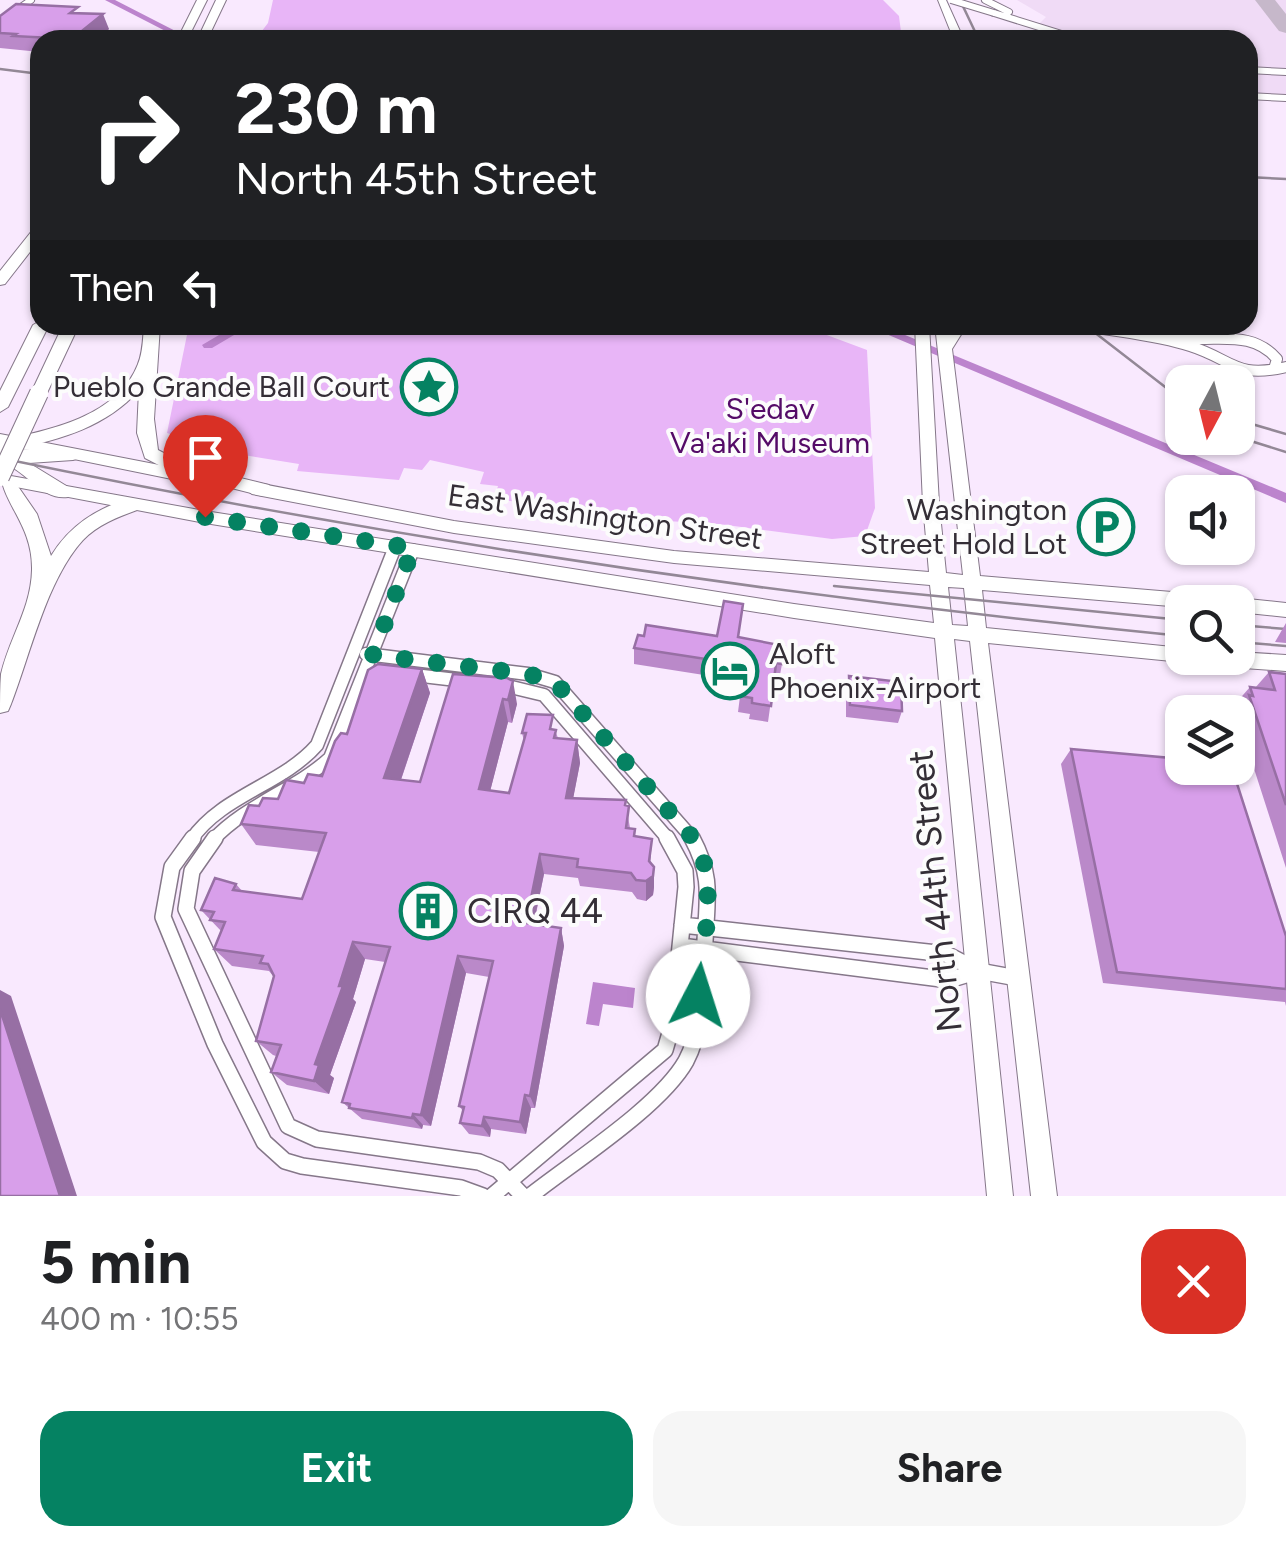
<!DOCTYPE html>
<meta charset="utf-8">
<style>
:root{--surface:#fff;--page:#f6f6f6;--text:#202124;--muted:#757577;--accent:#058262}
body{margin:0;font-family:Figtree,sans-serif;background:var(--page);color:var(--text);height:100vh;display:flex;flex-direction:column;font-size:38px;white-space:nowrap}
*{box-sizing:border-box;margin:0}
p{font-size:32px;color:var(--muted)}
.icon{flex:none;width:55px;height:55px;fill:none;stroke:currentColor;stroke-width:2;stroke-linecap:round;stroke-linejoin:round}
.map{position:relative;height:1196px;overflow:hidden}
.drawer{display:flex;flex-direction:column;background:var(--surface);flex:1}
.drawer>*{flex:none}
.guide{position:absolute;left:30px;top:30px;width:1228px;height:305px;border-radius:30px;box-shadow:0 2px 8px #0004;background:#202124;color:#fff;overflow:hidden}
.needle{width:65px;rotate:187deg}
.controls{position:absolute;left:1165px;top:365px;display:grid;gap:20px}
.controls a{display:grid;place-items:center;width:90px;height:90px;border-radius:20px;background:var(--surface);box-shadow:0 2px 8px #0004;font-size:50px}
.pin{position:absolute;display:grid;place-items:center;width:85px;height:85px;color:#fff;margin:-102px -42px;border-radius:50% 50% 50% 0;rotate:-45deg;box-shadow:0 0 10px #0007}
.pin .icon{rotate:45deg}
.me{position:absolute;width:110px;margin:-55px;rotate:5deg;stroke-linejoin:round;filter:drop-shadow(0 0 8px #0008)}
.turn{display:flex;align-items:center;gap:35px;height:210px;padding:0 40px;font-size:45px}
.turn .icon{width:130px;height:130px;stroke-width:2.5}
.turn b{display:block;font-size:70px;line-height:85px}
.then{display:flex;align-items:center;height:95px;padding:0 40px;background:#0003;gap:20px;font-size:38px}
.round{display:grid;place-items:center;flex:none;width:105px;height:105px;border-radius:30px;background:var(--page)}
.overview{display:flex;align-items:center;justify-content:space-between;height:170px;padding:0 40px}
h1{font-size:60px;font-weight:700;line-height:75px}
.cta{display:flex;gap:20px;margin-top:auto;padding:20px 40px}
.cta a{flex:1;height:115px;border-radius:30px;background:var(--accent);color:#fff;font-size:40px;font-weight:700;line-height:115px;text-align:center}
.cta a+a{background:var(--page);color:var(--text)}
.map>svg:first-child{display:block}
.built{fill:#f0dbf6}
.green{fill:#e8b5f7}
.water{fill:#bc84cd}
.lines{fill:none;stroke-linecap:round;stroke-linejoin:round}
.canal{fill:#bc84cd;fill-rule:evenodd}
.taxiway{fill:#c6b8ca;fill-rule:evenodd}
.street-far4-casing{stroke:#857789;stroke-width:8}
.street-far3-casing{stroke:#857789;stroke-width:9}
.street-far2-casing{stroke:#857789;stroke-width:12}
.street-far1-casing{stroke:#857789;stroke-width:15}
.street-casing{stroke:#857789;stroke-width:18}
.primary-casing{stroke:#857789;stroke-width:2}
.highway-casing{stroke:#857789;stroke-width:2}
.street-far4{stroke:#fff;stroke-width:6}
.street-far3{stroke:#fff;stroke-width:8}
.street-far2{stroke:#fff;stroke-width:10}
.street-far1{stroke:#fff;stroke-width:12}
.street{stroke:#fff;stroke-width:15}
.primary{fill:#fff;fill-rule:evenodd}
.highway{fill:#fff;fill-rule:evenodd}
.tram{stroke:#938896;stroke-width:2.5}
.rail{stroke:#938896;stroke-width:2.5}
.street-bridge-casing{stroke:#857789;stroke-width:8;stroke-linecap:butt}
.highway-bridge-casing{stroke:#857789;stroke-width:20;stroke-linecap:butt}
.street-bridge{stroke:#fff;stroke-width:6}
.highway-bridge{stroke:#fff;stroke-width:18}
.wall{fill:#ba89c9}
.shaded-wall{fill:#976fa4}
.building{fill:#d89fea;stroke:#976fa4;stroke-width:2.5}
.route{stroke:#058262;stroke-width:18;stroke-dasharray:0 32.4}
.labels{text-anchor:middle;stroke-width:8;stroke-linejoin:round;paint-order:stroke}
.poi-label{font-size:30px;fill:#342e36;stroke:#fcfcfc;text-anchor:end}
.park-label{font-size:30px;fill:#540b67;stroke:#fcfcfc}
.street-label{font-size:30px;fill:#342e36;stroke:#fcfcfc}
.near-street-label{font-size:35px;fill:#342e36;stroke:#fcfcfc}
.near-poi-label{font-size:35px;fill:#342e36;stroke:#fcfcfc;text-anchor:start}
</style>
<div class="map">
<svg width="1286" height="1196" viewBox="0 0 1286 1196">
<rect width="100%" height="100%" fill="#f9e9fe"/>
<path class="built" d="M1017,0H1286V96L1248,94V40H1023L1046,17Z"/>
<path class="green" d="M273,0H883L899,16L902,40H255L268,23Z
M189,325H800L867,350L875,508L865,536L832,539L719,524L614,518V513L494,499L498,486L480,484L484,472L430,460L422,470L404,468L399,480L297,471L299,464L224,452L167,433Z"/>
<path class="water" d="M593,982L635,988L633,1008L603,1004L599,1026L586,1024Z"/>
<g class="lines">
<path class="canal" d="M105,0H115L193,40H183Z
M236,325H251L212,348H204L202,345Z
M865,325H881L1286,493V503Z"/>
<path class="taxiway" d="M1255,0H1275L1286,14V33L1279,31Z"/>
<g class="street-far4-casing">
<path id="street-far4" d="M985,0L1009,12
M994,13L1081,40
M0,22L31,0
M1248,70L1286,72
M1248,96L1286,98"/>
</g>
<g class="street-far3-casing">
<path id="street-far3" d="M1081,325L1094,328
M1129,325L1137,328"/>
</g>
<g class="street-far2-casing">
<path id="street-far2" d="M1081,325C1116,332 1156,335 1190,346C1234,360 1235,379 1286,367
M1129,325C1147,331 1166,336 1185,338C1219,342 1252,330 1277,359L1274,369
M392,555L396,546
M411,555L413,549"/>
</g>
<g class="street-far1-casing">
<path id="street-far1" d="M366,654L528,674L555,682L694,840
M414,675L465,681
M503,685L544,695L669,840
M191,840C222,795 282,785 317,745L393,552
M213,840C245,805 295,790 330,758L412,552"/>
</g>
<g class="street-casing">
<path id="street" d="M193,838L172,867L163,917L215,1044L264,1142L285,1161L302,1166L461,1188L483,1196
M215,838L192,871L186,909L288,1126L317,1139L479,1162L498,1170L523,1196
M682,925L946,954L979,971L1017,978
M681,946L949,980L979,971
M492,1196L665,1050L672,1026L686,887L685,871L667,838
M530,1196C573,1162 660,1107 686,1061C704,1027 703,979 705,941C707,898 713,877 692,838"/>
</g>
<g class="primary-casing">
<path id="primary" d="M938,0H946L964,40H954Z
M915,325H929L939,504L946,573L963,575L935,325H949V331L953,325H967L952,349L980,576L1208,595L1214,597L1217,602H1182V607L982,590L986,628L1182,648V658H1190L1182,662L988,643L1057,1196H1031L970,641L954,639L1013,1196H987L935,638L794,618L205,523L0,484V474L205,511L794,604L934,623L930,585L674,563L454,533L252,494L244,488L252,482L454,521L674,551L929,572L923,504ZM948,587L964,588L968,626L952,625Z
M0,434L216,476L224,482L216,488L0,444Z
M1238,598L1286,603V617L1238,612V602H1231Z
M1238,652L1286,655V671L1215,666L1208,663L1206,658H1238Z"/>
</g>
<g class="highway-casing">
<path id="highway" d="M197,0H207L187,40H177Z
M216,0H226L207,40H197Z
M40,226V239L5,284L0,285V271L35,227Z
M40,321V325H49L8,407L0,412V391L33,325Z
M63,325H79L47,393L39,398L33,397L31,393Z
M144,325H160L154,419L158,450L187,465L269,485L272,490L269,495L263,496L176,474L145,458L137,433L139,390C107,426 61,440 14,449L79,450L82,454L79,458L73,460L29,463L68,487L71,492L68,497C40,501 25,467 0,463V440C49,431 118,416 138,364C143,352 143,338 144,325Z
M0,467L6,469L37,514L51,556C70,525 96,509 130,498L139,505L137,510C118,517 97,525 83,540C47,579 30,655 11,704L8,711L0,713C0,701 0,686 1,674C10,636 31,609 32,570C33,523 0,503 0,467Z"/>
</g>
<use href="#street-far4" class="street-far4"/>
<use href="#street-far3" class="street-far3"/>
<use href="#street-far2" class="street-far2"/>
<use href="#street-far1" class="street-far1"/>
<use href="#street" class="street"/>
<use href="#primary" class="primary"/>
<use href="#highway" class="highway"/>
<path class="tram" d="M960,0L979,40
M1085,325L1182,400
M1238,420L1286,434
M1238,437L1286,452
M0,458C391,539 784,597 1182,636
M834,586L1182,620
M1238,625L1286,629
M1238,642L1286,646"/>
<path class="rail" d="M0,69L40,74
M1248,177L1286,179"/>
<g class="street-bridge-casing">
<path id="street-bridge" d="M951,0L994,13"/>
</g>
<g class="highway-bridge-casing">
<path id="highway-bridge" d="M0,477L39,393"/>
</g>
<use href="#street-bridge" class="street-bridge"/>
<use href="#highway-bridge" class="highway-bridge"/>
</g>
<path class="wall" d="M81,13L109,29L96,40H40V52L0,48V16Z
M1286,623V643L1275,642Z
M644,636L739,637L782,664L779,680L774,679L768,722L749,719L750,714L738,712L742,681L634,664V648Z
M422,669L430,693L401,780L420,782L453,674L517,704L512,723L508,722L490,791L509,793L524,741L522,733L555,730L558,738L577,740L580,763L573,798L626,805L630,828L635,829V837L651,863L654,887L653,895L646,901L637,899L632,892L580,886L578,878L544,874L534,924L561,928L564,946L535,1108H531L526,1134L491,1129L490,1137L469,1134L460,1123L463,1111L459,1106L489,977L466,973L431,1126L423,1125L422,1129L362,1119L342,1102L385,962L365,959L353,999L356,1002L330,1075L334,1078L329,1094L287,1085L271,1072L276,1056L273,1055L256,1041L274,977L269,971L232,966L214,949L222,932L201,910L236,884L242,891L302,899L319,852L256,845L241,824L259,806L278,799L304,783L322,776L347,734Z
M1269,672L1286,674V868L1238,719V712L1235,711L1237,708L1236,703L1250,687L1255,688Z
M849,676L902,711L898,723L846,717V688Z
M1071,749L1286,936V1006L1285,1002L1103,983L1061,764Z"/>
<path class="shaded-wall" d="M103,14L109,29L96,40H72Z
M422,669L430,693L394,800L384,778Z
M513,681L517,704L512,723L508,700Z
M503,699L508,722L485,811L479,789Z
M577,740L580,763L569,820L566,798Z
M652,839L649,879L654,867V887L653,895L646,901V881Z
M540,854L544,874L530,941L526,923Z
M561,928L564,946L535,1108L530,1096Z
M353,942L365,959L353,999L356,1002L330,1075L334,1078L329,1094L314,1081L315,1064Z
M458,956L466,973L431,1126L421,1115Z
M0,990L11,996L77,1196H60L0,1009Z
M525,1095L531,1108L526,1134L520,1122Z
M413,1114L423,1125L422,1129L412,1118Z
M484,1117L491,1129L490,1137L482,1126Z"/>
<path class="building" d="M16,4L78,7L70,13L103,14L72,39L13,36L16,34L0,33V16Z
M724,601L743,604L738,637L784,646L782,664L776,663L771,706L752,703V698L740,696L745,665L634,648L638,635L644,636L646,625L717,636Z
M378,664L422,669L384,778L420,782L453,674L507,678L513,681L508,700L503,699L479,789L509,793L526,733H522L527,714L553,715L550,729L556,730L554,738L577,740L566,798L626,800L625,805L629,806L626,828L635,829L634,836L652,839L649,861L654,867L653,876L646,881L636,880L631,873L577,867L578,859L540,854L526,923L561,928L530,1096L525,1095L520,1122L484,1117L482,1126L460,1123L464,1107L459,1106L493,961L458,956L421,1115L413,1114L412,1118L349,1108L350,1104L342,1102L390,947L353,942L339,986H343L315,1064L319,1065L314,1081L271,1072L281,1045L256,1041L274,976L268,964L260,963L263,956L214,949L225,922L210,920L214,912L201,910L215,878L236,884L233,890L302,899L326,833L241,824L249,805L259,806L263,798L278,799L286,780L304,783L308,774L322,776L335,741L341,733L347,734L368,670Z
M1269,672L1286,674V805L1249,695L1253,696L1250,687L1275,690Z
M849,676L901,682L902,711L850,705Z
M1071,749L1182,759V768H1232L1286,936V989L1117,972Z
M0,1009L60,1196H0Z"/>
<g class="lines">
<path class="route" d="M205,517L413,548L373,655L528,674L555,682L698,844C717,889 703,947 698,996"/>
</g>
<defs>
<g id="sight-ring" transform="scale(2.875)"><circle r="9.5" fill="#fcfcfc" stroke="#058262" stroke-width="1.5"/><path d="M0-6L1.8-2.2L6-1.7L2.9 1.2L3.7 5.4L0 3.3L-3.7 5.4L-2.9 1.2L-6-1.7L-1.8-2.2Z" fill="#058262"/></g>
<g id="parking-ring" transform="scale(2.875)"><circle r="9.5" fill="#fcfcfc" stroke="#058262" stroke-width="1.5"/><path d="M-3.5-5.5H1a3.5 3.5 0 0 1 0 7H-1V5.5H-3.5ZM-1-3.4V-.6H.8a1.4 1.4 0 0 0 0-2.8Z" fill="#058262"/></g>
<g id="hotel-ring" transform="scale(2.875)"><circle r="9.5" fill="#fcfcfc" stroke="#058262" stroke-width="1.5"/><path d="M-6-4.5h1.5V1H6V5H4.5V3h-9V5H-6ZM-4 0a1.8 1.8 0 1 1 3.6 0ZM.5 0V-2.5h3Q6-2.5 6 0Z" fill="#058262"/></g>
<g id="building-ring" transform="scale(2.875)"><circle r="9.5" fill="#fcfcfc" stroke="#058262" stroke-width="1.5"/><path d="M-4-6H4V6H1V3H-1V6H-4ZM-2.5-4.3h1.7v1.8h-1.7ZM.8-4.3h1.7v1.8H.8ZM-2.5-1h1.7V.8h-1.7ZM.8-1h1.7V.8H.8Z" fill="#058262"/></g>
</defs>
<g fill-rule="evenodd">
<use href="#sight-ring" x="429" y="387"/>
<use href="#parking-ring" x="1106" y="527"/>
<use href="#hotel-ring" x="730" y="671"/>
<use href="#building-ring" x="428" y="911"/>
</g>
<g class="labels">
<g class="poi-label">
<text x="390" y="397">Pueblo Grande Ball Court</text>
<text x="1067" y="520">Washington<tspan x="1067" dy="34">Street Hold Lot</tspan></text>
<text x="769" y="664" text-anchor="start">Aloft<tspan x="769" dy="34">Phoenix-Airport</tspan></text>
</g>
<g class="park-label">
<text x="770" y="419">S'edav<tspan x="770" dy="34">Va'aki Museum</tspan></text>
</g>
<g class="street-label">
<text transform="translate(605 517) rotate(8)" y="10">East Washington Street</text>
</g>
<g class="near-street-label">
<text transform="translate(935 891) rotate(-96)" y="12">North 44th Street</text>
</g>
<g class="near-poi-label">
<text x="467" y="923">CIRQ 44</text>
</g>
</g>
</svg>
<div class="controls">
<a><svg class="needle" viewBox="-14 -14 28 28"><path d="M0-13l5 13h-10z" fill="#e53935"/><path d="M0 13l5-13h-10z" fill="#757577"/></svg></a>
<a><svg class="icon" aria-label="sound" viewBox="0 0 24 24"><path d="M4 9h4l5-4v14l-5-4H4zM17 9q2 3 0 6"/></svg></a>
<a><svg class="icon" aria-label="search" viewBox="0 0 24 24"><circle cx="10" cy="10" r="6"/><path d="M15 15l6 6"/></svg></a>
<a><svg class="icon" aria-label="layers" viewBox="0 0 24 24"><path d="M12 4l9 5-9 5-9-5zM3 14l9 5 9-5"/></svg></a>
</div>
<div class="pin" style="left:205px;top:517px;background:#d93025"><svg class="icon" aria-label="arrive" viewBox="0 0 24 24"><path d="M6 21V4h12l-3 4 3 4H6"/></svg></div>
<svg class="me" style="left:698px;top:996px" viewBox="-20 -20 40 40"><circle r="19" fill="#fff"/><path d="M0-13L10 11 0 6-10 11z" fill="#058262"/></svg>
<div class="guide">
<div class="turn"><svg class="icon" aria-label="right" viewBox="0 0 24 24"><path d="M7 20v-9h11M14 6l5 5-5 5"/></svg><div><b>230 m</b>North 45th Street</div></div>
<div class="then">Then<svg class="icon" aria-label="left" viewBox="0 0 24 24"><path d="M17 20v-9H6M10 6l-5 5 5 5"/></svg></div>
</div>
</div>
<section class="drawer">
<div class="overview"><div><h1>5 min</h1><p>400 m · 10:55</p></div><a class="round" style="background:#d93025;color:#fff"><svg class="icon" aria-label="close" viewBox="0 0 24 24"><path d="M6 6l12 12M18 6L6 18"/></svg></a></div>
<div class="cta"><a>Exit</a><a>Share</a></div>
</section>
